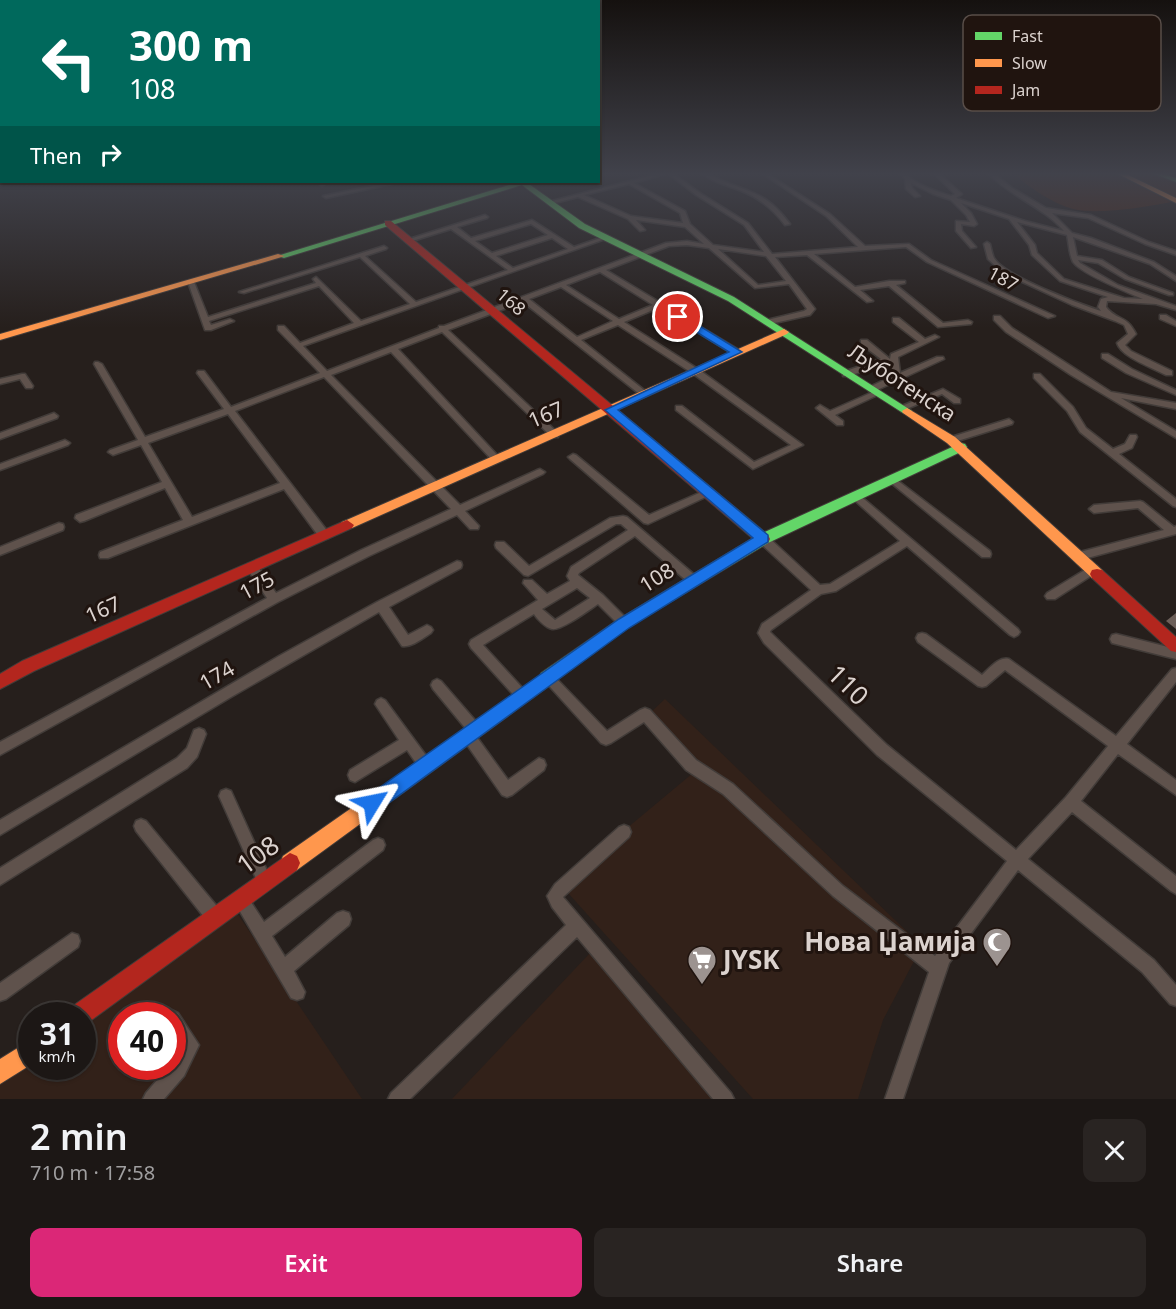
<!DOCTYPE html>
<meta charset="utf-8">
<style>
:root{--surface:#1c1715;--page:#292422;--text:#f1f3f6;--muted:#a09fa0;--line:#3a3634;--accent:#db2777}
body{margin:0;font-family:"Noto Sans",sans-serif;background:var(--page);color:var(--text);height:100vh;display:flex;flex-direction:column;font-size:22px;white-space:nowrap}
*{box-sizing:border-box;margin:0}
p{font-size:20px;color:var(--muted)}
.icon{flex:none;width:33px;height:33px;fill:none;stroke:currentColor;stroke-width:2;stroke-linecap:round;stroke-linejoin:round}
.map{position:relative;height:1099px;overflow:hidden}
.drawer{display:flex;flex-direction:column;background:var(--surface);flex:1}
.drawer>*{flex:none}
.hud{position:absolute;left:0px;top:0px;width:600px;height:183px;box-shadow:0 2px 4px #0004,0 0 0 2px var(--line);background:#00695c;color:#fff;overflow:hidden}
.speed{position:absolute;left:18px;top:1002px;display:flex;gap:12px;font-size:30px;font-weight:700;text-align:center}
.speed>*{display:grid;place-content:center;width:78px;height:78px;border-radius:50%;background:var(--surface);box-shadow:0 2px 4px #0004,0 0 0 2px var(--line);line-height:1}
.speed small{font-size:15px;font-weight:400}
.speed .limit{border:9px solid #d22;background:#fff;color:#111}
.pin{position:absolute;display:grid;place-items:center;width:51px;height:51px;color:#fff;margin:-26px;border:3px solid #fff;border-radius:50%;box-shadow:0 2px 6px #0007}
.me{position:absolute;width:66px;margin:-33px;rotate:55deg;stroke-linejoin:round;filter:drop-shadow(0 0 4px #0008)}
.turn{display:flex;align-items:center;gap:21px;height:126px;padding:0 30px;font-size:27px}
.turn .icon{width:78px;height:78px;stroke-width:2.5}
.turn b{display:block;font-size:42px;line-height:51px}
.then{display:flex;align-items:center;height:57px;padding:0 30px;background:#0003;gap:12px;font-size:22px}
.round{display:grid;place-items:center;flex:none;width:63px;height:63px;border-radius:12px;background:var(--page)}
.head{display:flex;align-items:center;justify-content:space-between;height:102px;padding:0 30px}
h1{font-size:36px;font-weight:600;line-height:45px}
.cta{display:flex;gap:12px;margin-top:auto;padding:12px 30px}
.cta a{flex:1;height:69px;border-radius:12px;background:var(--accent);color:#fff;font-size:24px;font-weight:600;line-height:69px;text-align:center}
.cta a+a{background:var(--page);color:var(--text)}
.map>svg:first-child{display:block}
.built{fill:#322119;fill-rule:evenodd}
.green{fill:#492312}
.lines{fill:none;stroke-linecap:round;stroke-linejoin:round}
.street-casing{stroke:#423c39;stroke-width:3}
.fast-casing{stroke:#423c39;stroke-width:2}
.slow-casing{stroke:#423c39;stroke-width:2}
.jam-casing{stroke:#423c39;stroke-width:2}
.street{fill:#5f524c;fill-rule:evenodd}
.fast{fill:#63d668;fill-rule:evenodd}
.slow{fill:#ff974d;fill-rule:evenodd}
.jam{fill:#b3261e;fill-rule:evenodd}
.wall{fill:#6c5f59}
.route{fill:#1a73e8;stroke:#114b97;stroke-width:1.5}
.labels{text-anchor:middle;stroke-width:6;stroke-linejoin:round;paint-order:stroke}
.far-street-label{font-size:18px;fill:#dbd2ce;stroke:#20140f}
.street-label{font-size:21px;fill:#dbd2ce;stroke:#20140f}
.near-street-label{font-size:26px;fill:#dbd2ce;stroke:#20140f}
.near-poi-label{font-size:26px;font-weight:bold;fill:#dbd2ce;stroke:#20140f;text-anchor:end}
.key{fill:#20140f;stroke:#584d48;stroke-width:1.5}
.key-label{font-size:16px;fill:#dbd2ce}
</style>
<div class="map">
<svg width="1176" height="1099" viewBox="0 0 1176 1099">
<rect width="100%" height="100%" fill="#261f1c"/>
<path class="built" d="M665,699L922,946L883,1020L858,1099H753L560,884L699,768L650,713Z
M233,907L362,1099H0V1084L31,1060L32,1066H82L83,1021ZM122,1016H172V1066H122Z
M591,952L712,1099H452Z"/>
<path class="green" d="M1021,174H1119L1171,202C1146,207 1098,215 1073,209C1052,203 1032,189 1016,176Z
M1125,174H1154L1176,181V199Z"/>
<g class="lines">
<g class="street-casing">
<path id="street" d="M657,174H665L634,183L685,211L690,224L713,245L764,252L744,225L696,195L669,174H674L700,193L748,223L772,254L858,247L826,216L763,174H768L830,214L865,246L909,244L931,260L1055,316L1048,318L927,262L906,247L814,254L855,287L889,281H905V283L896,285L943,323L968,320L972,322L971,324L938,327L889,286L860,290L873,301L867,302L807,255L775,257L815,309L810,315L770,324L766,322L767,320L804,311L807,309L789,284L755,288L709,248L687,245L669,246L606,270L739,350V354H733L658,308L624,322L698,369L803,445L753,469L676,410V406H682L754,462L791,445L692,373L618,325L581,340L649,394L645,396H642L523,302L448,330L558,433V437H552L442,332L398,349L499,457L501,459L499,461H493L391,352L331,375L460,505L537,470L540,469L545,472L543,474L465,511L479,526L478,529H470L457,515L369,556L278,602L0,755V742L267,598L248,570L247,567L248,564H256L276,593L361,550L451,509L324,377L235,411L328,532L329,535L328,538H320L284,489L108,558H100L99,555L100,552L183,520L165,488L84,521L80,522L75,518L76,515L162,482L141,445L113,455L108,452L110,450L138,440L94,364L95,362H98L102,364L145,437L224,409L197,373L198,371H204L231,407L320,373L278,330V326H284L300,343L354,323L319,286L209,321L211,325L230,319L234,321L211,330H205L188,282L189,281L194,282L208,317L316,283L313,279L316,277L361,321L410,304L360,257L244,293L239,292L384,246L387,248L386,249L365,256L416,302L508,270L451,229L409,242L406,240L485,215L488,217L487,218L457,227L471,238L532,220L574,247L603,237L608,238L303,346L327,371L439,328V326H444L666,243L687,241L704,244L685,227L636,220L645,230L640,231L628,219L578,197L551,204L548,202ZM629,184L680,213L683,223L631,216L584,195ZM531,224L548,235L492,253L475,241ZM552,238L568,249L513,268L496,256ZM718,249L766,256L786,281L758,285ZM600,272L653,305L619,319L566,285ZM561,287L613,321L577,337L529,299ZM228,414L280,483L192,517L148,443Z
M703,174C710,173 715,178 721,180C754,194 767,193 790,224L785,225C773,209 758,197 739,190C727,185 714,183 703,174Z
M901,174H906C917,185 936,191 951,196L955,194L934,174H940L962,194L956,198L1025,221L1064,231C1043,207 1011,197 989,174H995L1012,188L1046,208L1091,215L1149,242L1176,251V255L1145,244L1088,218L1052,213L1072,233L1091,238L1154,262L1176,276V281L1150,264L1073,237L1077,256L1102,260L1129,277L1173,293V295H1169L1125,279L1098,263L1078,260L1080,263L1118,285L1176,306V310L1156,304L1107,301L1106,307C1117,321 1126,314 1136,334L1125,345L1131,351L1172,371V375H1166C1153,368 1121,357 1117,343L1128,334L1124,325L1115,321L1072,305L1003,273L988,259L984,244L987,242L990,244C991,248 992,254 994,258C1004,276 1080,304 1101,311L1098,307L1101,299L1108,297L1060,281L1032,255L1029,245L1009,219L961,203L971,213L977,224L974,226L961,224L962,231L976,247L971,248L956,231V221L970,222L966,215L951,200L933,194L911,183L912,188L920,196L915,197L906,189L905,179ZM1017,222L1067,235C1069,244 1069,254 1073,262C1081,274 1129,293 1143,299L1124,298L1064,279L1037,253L1035,245Z
M20,182H30L27,184Z
M316,182H322L325,184L322,186Z
M392,182H401L326,198L323,196Z
M1160,315H1166L1176,321V326L1160,319Z
M994,316H1000L1012,328L1111,392L1176,403V409L1121,398L1176,431V438L1071,375L1006,332L994,320Z
M893,318H899L925,339L935,335L939,337L898,357L900,373L937,357H943L944,359L875,391H869V387L893,376L891,361L849,376H843V372L881,359L861,344V340H867L890,359L891,354L919,342L893,322Z
M1102,354H1108L1132,369L1176,390V395L1126,373L1102,358Z
M22,374H25L33,386L32,388H26L20,379L0,384V379Z
M1034,374H1040L1073,407L1086,428L1113,449L1125,444L1130,435H1136L1137,437L1132,448L1119,454L1176,499V507L1173,506L1080,432L1067,411L1034,378Z
M943,389L960,399V403H954L942,394L904,410L901,411L897,408Z
M875,391H878L882,393L835,415L843,421V425H837L816,408L820,405L830,411Z
M54,413L58,416L57,418L0,439V433Z
M1009,419L1013,422L1012,424L951,443L947,440L948,438Z
M65,440L70,443L68,445L0,470V464Z
M573,454L576,455L649,515L706,490H712L714,492L712,494L648,524L644,523L570,459L568,457Z
M893,477L990,551L991,554L990,557H982L890,482L888,480Z
M855,493L858,494L1018,629L1020,632L1018,635L1014,637L1010,635L907,546L836,591L821,594L771,630L770,632L887,745L1016,850L1066,797L1108,746L1005,670L986,686L982,687L978,686L918,642L916,638L918,634L922,633L926,634L982,675C989,669 999,656 1009,659L1116,736L1172,669L1176,668V682L1127,744L1176,780V795L1118,754L1081,801L1176,876V894L1171,891L1072,812L1028,859L1154,960L1176,985V1006L1170,1004L1142,972L1018,870L949,963L903,1099H885L929,972L833,896L723,794L686,770L644,722L611,743L606,745L601,743L542,678L544,674L548,673L552,674L607,731L640,710L645,708L650,710L696,760L733,784L843,886L935,956L1007,861L877,755L764,643L758,633L762,624L811,590L759,542L758,539L759,536H767L820,585L830,584L900,541L852,498L850,496L852,494Z
M1140,501L1143,502L1174,527L1176,526V534L1080,560L1076,559L1075,556L1076,553L1164,530L1138,508L1094,513L1089,509L1094,505Z
M623,516L627,517L697,577L698,580L697,583H689L635,536L579,573L578,575L603,595L628,620L630,623L628,626L624,628L620,626L598,604C589,610 561,631 552,629C546,628 537,619 534,614L483,645L527,693L529,697L527,701L523,703L519,701L471,648L469,644L471,640L538,600L523,583L524,580H532L547,594L570,581L567,576L571,567L628,530L621,524H616L528,576L524,575L496,548L495,545L496,542H504L529,566L610,518ZM577,588L590,598L555,620L542,609Z
M59,523L63,524L64,527L63,530L0,555V547Z
M457,561L461,562L462,565L461,568L389,607L408,635L427,625L431,627L433,630L431,633C423,638 411,648 402,646L379,612L231,697L0,835V820L279,656L377,602Z
M1093,565L1097,566L1098,569L1097,572L1055,599H1047L1045,596L1047,593Z
M1116,634L1176,649V659L1112,643L1110,639L1112,635Z
M437,679L441,681L480,726L482,730L480,734L476,736L508,780L539,758L544,760L546,765L544,770L512,795L507,797L502,795L463,739L461,735L463,731L466,729L433,689L431,685L433,681Z
M381,698L385,700L433,765L431,770L426,772L421,770L407,750L355,782L350,780L348,775L350,770L399,740L375,704L377,700Z
M199,728L204,730L206,734L197,757L187,768L0,885V868L177,758L187,748L194,730Z
M226,789L231,791L269,875L272,880L269,885L264,888L259,885L219,796L221,791Z
M141,819L146,821L220,910L222,916L220,922L214,924L208,922L136,831L134,826L136,821Z
M624,825L629,827L631,832L629,837L563,897L731,1093L734,1099H713L577,937L410,1099H388L391,1093L566,925L552,907L547,896L555,884L619,827Z
M378,838L383,840L385,845L383,850L272,936L285,957L337,913L343,911L349,913L351,919L349,925L294,971L305,992L303,998L297,1000L291,998L235,903L232,898L235,893L240,890L245,893L264,922L373,840Z
M72,933L78,935L80,941L78,947L6,999L0,1001V983Z
M172,1010L178,1013L199,1045L184,1076L164,1099H143L146,1093L169,1066H172V1062L180,1046L172,1035V1016H165L166,1013Z"/>
</g>
<g class="fast-casing">
<path id="fast" d="M1154,174H1163L1176,178V182Z
M519,182H526L585,224L734,297L912,411L907,414L903,413L728,301L579,228L522,185L284,258L277,256Z
M961,443L965,444L967,447L965,450L768,543L629,627L553,683L547,685L541,683L539,678L541,673L619,619L758,535Z"/>
</g>
<g class="slow-casing">
<path id="slow" d="M1118,174H1126L1176,198V203Z
M278,254L285,256L0,340V334Z
M784,329L789,332L787,334L352,528H342L340,525L342,522Z
M907,408L955,437L1102,570L1104,574L1102,578H1092L947,443L903,413L902,411Z
M547,671L553,673L555,678L553,683L297,870L290,873L283,870L280,863L283,856Z
M32,1039V1064L0,1084V1059Z"/>
</g>
<g class="jam-casing">
<path id="jam" d="M385,221H391L768,535L770,539L768,543H758L385,225Z
M347,520L354,525L352,528L34,671L0,689V674L22,661Z
M1097,569L1102,570L1176,637V652L1171,651L1092,578L1090,574L1092,570Z
M290,853L297,856L300,863L297,870L86,1024L82,1025V1016H67L70,1008Z"/>
</g>
<use href="#street" class="street"/>
<use href="#fast" class="fast"/>
<use href="#slow" class="slow"/>
<use href="#jam" class="jam"/>
</g>
<path class="wall" d="M1176,613V629L1166,621Z"/>
<linearGradient id="sky" x2="0" y2="1"><stop stop-color="#15110f"/><stop offset="0.53" stop-color="#41424b"/><stop offset="1" stop-color="#41424b" stop-opacity="0"/></linearGradient>
<rect width="1176" height="328" fill="url(#sky)"/>
<path class="route" d="M675,315H682L742,352L618,410L768,535V542L629,628L379,810L372,812L366,810L363,803L366,797L619,619L753,538L605,410L729,352L675,319Z"/>
<defs>
<g id="mosque-pin" transform="scale(1.5)"><path d="M0 17L-7.5 6A9.5 9.5 0 1 1 7.5 6Z" fill="#9c9390" stroke="#20140f"/><path d="M3.5-4.9A6 6 0 1 0 3.5 4.9A5 5 0 1 1 3.5-4.9Z" fill="#fff"/></g>
<g id="supermarket-pin" transform="scale(1.5)"><path d="M0 17L-7.5 6A9.5 9.5 0 1 1 7.5 6Z" fill="#9c9390" stroke="#20140f"/><path d="M-6-5.5h2.5l.6 2H6L4.5 2H-2.5L-4.4-4H-6ZM-1.5 3.2a1.3 1.3 0 1 0 .1 0ZM3 3.2a1.3 1.3 0 1 0 .1 0Z" fill="#fff"/></g>
</defs>
<g fill-rule="evenodd">
<use href="#mosque-pin" x="997" y="942"/>
<use href="#supermarket-pin" x="702" y="960"/>
</g>
<g class="labels">
<g class="far-street-label">
<text transform="translate(1003 279) rotate(28)" y="6">187</text>
<text transform="translate(511 302) rotate(40)" y="6">168</text>
</g>
<g class="street-label">
<text transform="translate(902 383) rotate(33)" y="7">Љуботенска</text>
<text transform="translate(546 415) rotate(-23)" y="7">167</text>
<text transform="translate(657 578) rotate(-32)" y="7">108</text>
<text transform="translate(257 586) rotate(-28)" y="7">175</text>
<text transform="translate(103 610) rotate(-24)" y="7">167</text>
<text transform="translate(217 676) rotate(-30)" y="7">174</text>
</g>
<g class="near-street-label">
<text transform="translate(848 685) rotate(44)" y="9">110</text>
<text transform="translate(258 855) rotate(-36)" y="9">108</text>
</g>
<g class="near-poi-label">
<text x="976" y="951">Нова Џамија</text>
<text x="723" y="969" text-anchor="start">JYSK</text>
</g>
</g>
<rect x="963" y="15" width="198" height="96" rx="9" class="key"/>
<rect x="975" y="32" width="27" height="8" fill="#63d668"/>
<rect x="975" y="59" width="27" height="8" fill="#ff974d"/>
<rect x="975" y="86" width="27" height="8" fill="#b3261e"/>
<g class="key-label">
<text x="1012" y="42">Fast</text>
<text x="1012" y="69">Slow</text>
<text x="1012" y="96">Jam</text>
</g>
</svg>
<div class="speed"><div>31<small>km/h</small></div><div class="limit">40</div></div>
<div class="pin" style="left:678px;top:317px;background:#d93025"><svg class="icon" aria-label="arrive" viewBox="0 0 24 24"><path d="M6 21V4h12l-3 4 3 4H6"/></svg></div>
<svg class="me" style="left:372px;top:803px" viewBox="-20 -20 40 40"><path d="M0-17L14 15 0 8-14 15z" fill="#1a73e8" stroke="#fff" stroke-width="4"/></svg>
<div class="hud">
<div class="turn"><svg class="icon" aria-label="left" viewBox="0 0 24 24"><path d="M17 20v-9H6M10 6l-5 5 5 5"/></svg><div><b>300 m</b>108</div></div>
<div class="then">Then<svg class="icon" aria-label="right" viewBox="0 0 24 24"><path d="M7 20v-9h11M14 6l5 5-5 5"/></svg></div>
</div>
</div>
<section class="drawer">
<div class="head"><div><h1>2 min</h1><p>710 m · 17:58</p></div><a class="round"><svg class="icon" aria-label="close" viewBox="0 0 24 24"><path d="M6 6l12 12M18 6L6 18"/></svg></a></div>
<div class="cta"><a>Exit</a><a>Share</a></div>
</section>
